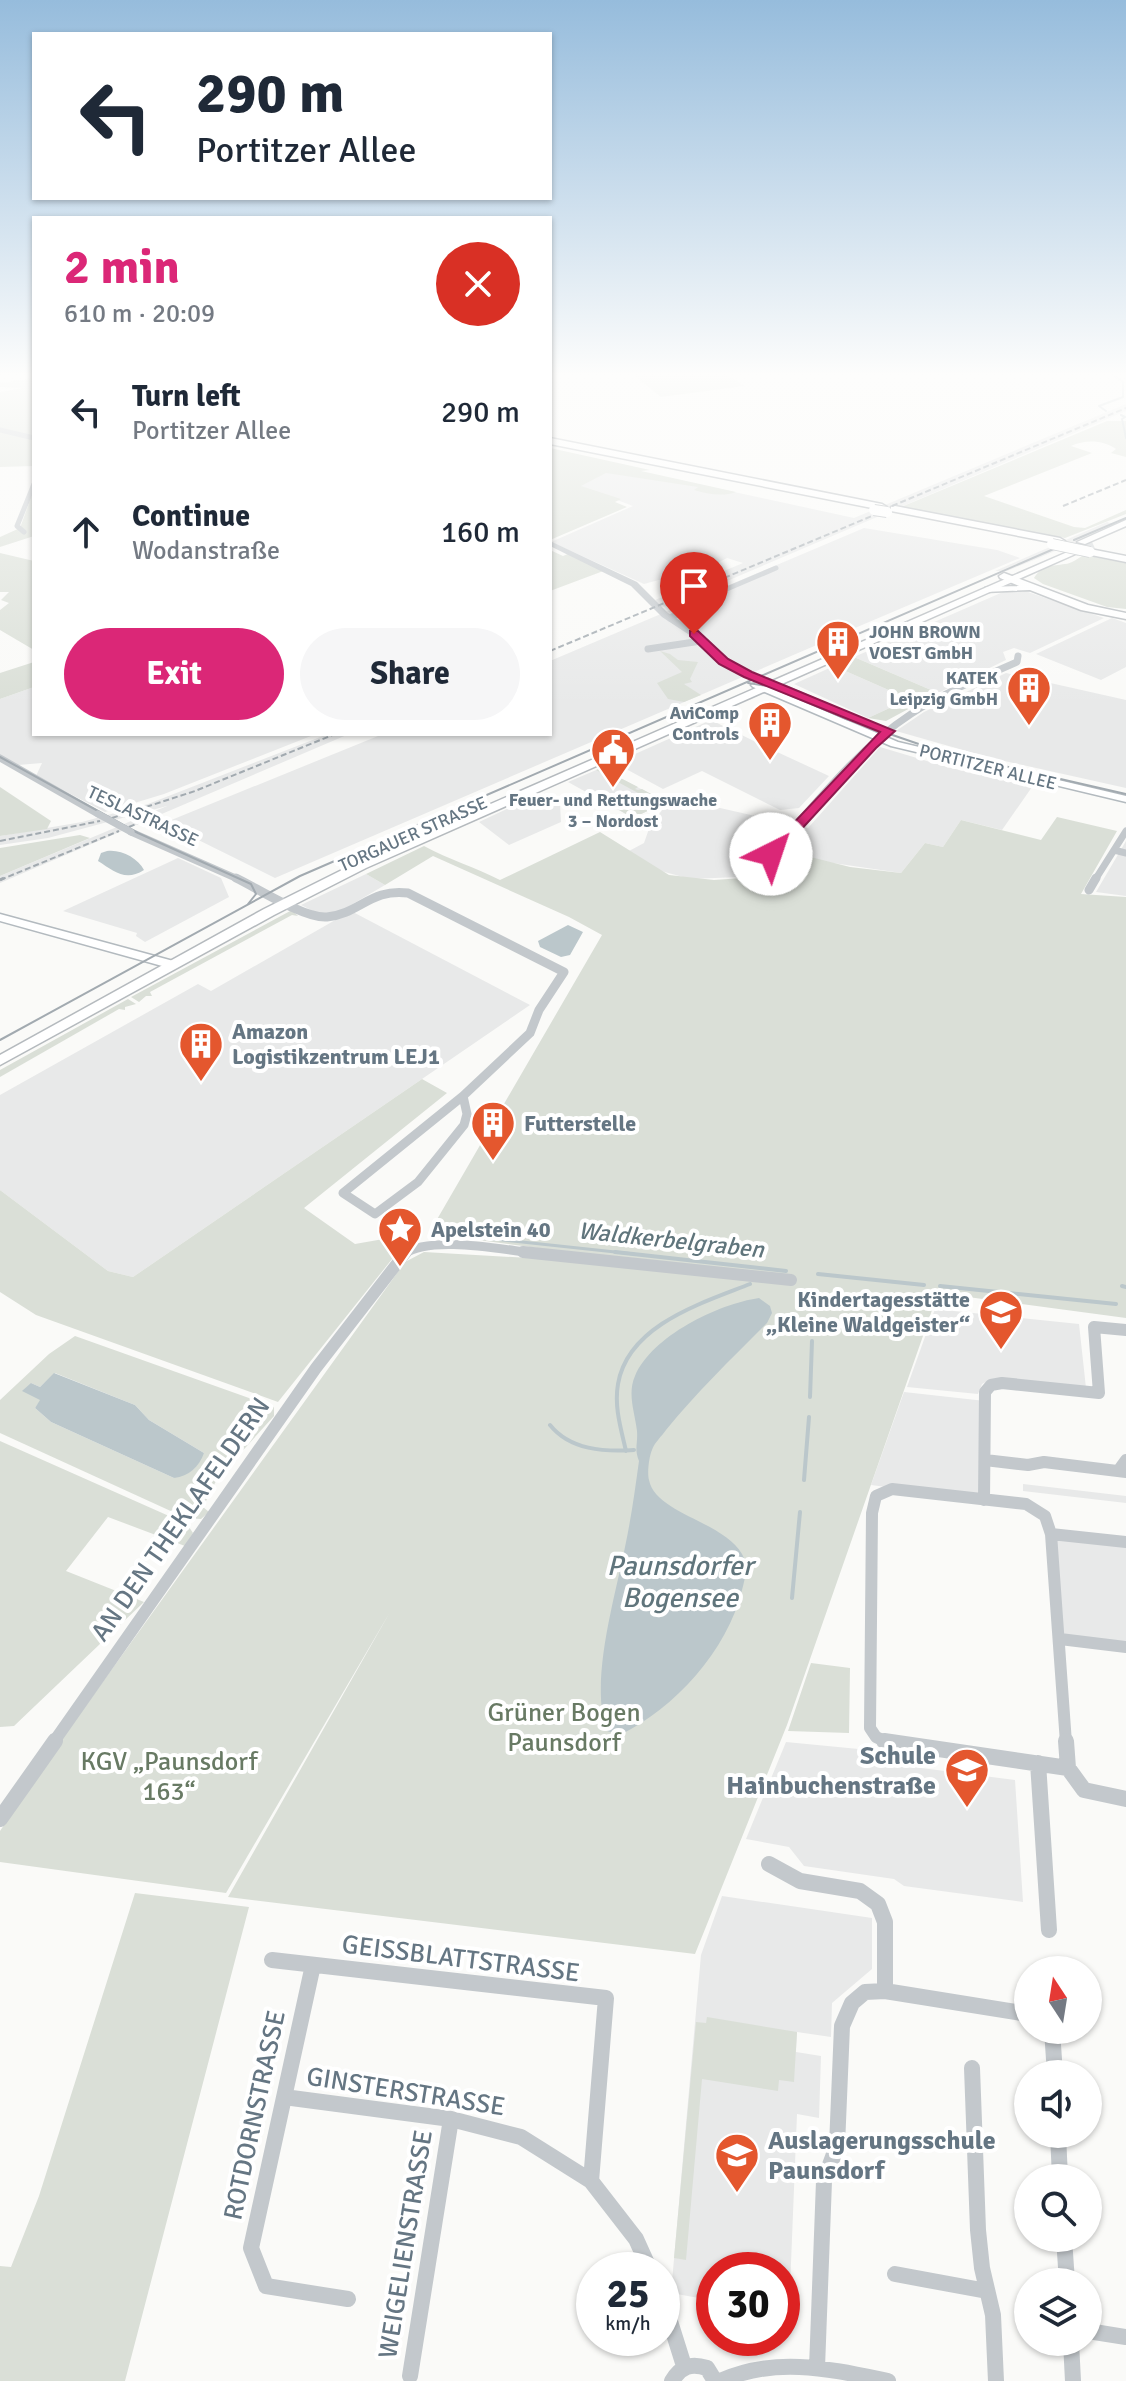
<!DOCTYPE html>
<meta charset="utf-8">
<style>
:root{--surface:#fff;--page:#f6f6f7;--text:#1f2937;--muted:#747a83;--accent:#db2777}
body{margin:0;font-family:Signika,sans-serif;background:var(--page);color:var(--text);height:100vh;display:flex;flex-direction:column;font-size:30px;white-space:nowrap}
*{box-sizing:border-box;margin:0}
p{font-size:26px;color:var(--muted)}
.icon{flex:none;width:44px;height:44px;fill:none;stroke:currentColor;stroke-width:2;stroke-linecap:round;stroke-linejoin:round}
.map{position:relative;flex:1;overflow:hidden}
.drawer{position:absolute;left:32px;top:216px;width:520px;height:520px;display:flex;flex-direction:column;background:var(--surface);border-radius:0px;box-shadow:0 2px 6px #0004}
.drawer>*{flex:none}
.top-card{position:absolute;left:32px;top:32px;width:520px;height:168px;border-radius:0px;box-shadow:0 2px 6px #0004;background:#fff;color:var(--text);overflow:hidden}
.needle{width:52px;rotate:348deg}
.tools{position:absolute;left:1014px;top:1956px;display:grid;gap:16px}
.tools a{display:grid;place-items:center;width:88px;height:88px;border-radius:50%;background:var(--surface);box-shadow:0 2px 6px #0004;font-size:40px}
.speed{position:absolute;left:576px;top:2252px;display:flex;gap:16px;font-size:40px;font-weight:700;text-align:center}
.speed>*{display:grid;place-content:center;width:104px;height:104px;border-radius:50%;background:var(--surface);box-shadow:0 2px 6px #0004;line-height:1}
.speed small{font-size:20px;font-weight:400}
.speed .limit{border:12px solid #d22;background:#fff;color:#111}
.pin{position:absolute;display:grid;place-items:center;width:68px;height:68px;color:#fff;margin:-82px -34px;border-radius:50% 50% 50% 0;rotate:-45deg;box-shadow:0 0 8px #0007}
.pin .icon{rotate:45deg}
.me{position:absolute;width:88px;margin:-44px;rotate:41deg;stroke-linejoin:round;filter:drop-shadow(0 0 6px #0008)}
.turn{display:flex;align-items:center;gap:28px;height:168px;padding:0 32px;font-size:36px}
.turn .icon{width:104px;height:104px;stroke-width:2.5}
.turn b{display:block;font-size:56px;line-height:68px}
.round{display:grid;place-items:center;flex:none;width:84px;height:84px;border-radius:42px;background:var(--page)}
.overview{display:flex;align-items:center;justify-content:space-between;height:136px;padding:0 32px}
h1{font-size:48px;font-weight:700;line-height:60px;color:var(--accent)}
.action{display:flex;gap:16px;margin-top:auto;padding:16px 32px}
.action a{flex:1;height:92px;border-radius:48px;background:var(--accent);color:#fff;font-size:32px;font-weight:700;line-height:92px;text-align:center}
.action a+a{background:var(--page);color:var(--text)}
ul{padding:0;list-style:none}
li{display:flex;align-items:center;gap:24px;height:120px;padding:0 32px}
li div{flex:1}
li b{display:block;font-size:30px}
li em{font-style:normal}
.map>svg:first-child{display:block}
.built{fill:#e8e9e9}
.green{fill:#dadfd7;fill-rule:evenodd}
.water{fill:#bbc7cb}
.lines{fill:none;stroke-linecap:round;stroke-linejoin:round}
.stream-far2{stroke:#bbc7cb;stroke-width:2}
.stream-far1{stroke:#bbc7cb;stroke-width:3}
.stream{stroke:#bbc7cb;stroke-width:4}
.primary-tunnel{stroke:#d5d9db;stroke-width:9;stroke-dasharray:9 4;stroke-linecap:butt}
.secondary-casing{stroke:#b3babf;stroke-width:3}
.primary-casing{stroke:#b5babe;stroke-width:3}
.motorway-casing{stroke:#b4b9bd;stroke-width:3}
.minor-far4{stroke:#c3c8cc;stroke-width:5}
.minor-far3{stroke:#c3c8cc;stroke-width:7}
.minor-far2{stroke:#c3c8cc;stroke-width:9}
.minor-far1{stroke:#c3c8cc;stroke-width:12}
.minor{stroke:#c3c8cc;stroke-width:16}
.tertiary{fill:#c3c8cc;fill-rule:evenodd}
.secondary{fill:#fff;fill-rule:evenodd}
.primary{fill:#fff;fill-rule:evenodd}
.motorway{fill:#fff;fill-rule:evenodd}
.tram{stroke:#a2aab0;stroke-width:2}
.rail-far1{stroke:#a2aab0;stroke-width:2;stroke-dasharray:6 3;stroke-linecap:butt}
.rail{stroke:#a2aab0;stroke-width:3;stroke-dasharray:11 5;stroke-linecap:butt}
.motorway-bridge-casing{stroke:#b4b9bd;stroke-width:12;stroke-linecap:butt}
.minor-bridge{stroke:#c3c8cc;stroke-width:7}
.motorway-bridge{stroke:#fff;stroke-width:10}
.route{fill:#db2777;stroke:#8e194d;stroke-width:2}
.labels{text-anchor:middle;stroke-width:8;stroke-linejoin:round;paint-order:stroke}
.far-poi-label{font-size:18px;font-weight:bold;fill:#657683;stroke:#fff;text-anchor:end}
.far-street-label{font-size:18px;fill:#657683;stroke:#fff}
.poi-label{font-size:22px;font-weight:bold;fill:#657683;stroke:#fff;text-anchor:start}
.water-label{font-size:24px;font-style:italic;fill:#60757c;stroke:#fff}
.near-street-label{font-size:26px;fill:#657683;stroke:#fff}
.near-park-label{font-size:26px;fill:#687a64;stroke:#fff}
.near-poi-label{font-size:26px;font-weight:bold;fill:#657683;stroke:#fff;text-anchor:end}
.near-water-label{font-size:28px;font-style:italic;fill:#60757c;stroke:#fff}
</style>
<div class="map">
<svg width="1126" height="2381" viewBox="0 0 1126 2381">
<rect width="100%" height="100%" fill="#fafaf8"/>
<path class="built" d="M1126,404V411L668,606L661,607L655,600L743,563L727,558L714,565L644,584L551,542L633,506L580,486L605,473L638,471L854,518Z
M1107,522L1116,525L1034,560L1007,571H995Z
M864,528L997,550L1020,558L829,639H822L819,644L275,878L164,823L383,734H550V661Z
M1025,591L1104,618L1030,653L1014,648L1003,652L1006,660L938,693L854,657L1003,592Z
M1112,618L1126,623V667L1101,680L1036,654Z
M834,666L909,699L868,718L794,684Z
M1006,673L1126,700V788L991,758L896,731L924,712Z
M34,687V734H316L164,794L105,812L36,776L42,763L18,765L0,756V699Z
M711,720L760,744L829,776L799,808L780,810L702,771L663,789L615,763Z
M328,734H349L0,883V876L167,806L48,838L0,845V836L82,822L148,804Z
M880,747L947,767L1032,787L1002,830L961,820L943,847L925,843L901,873L785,856L787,875L690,879L654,869L629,851L644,843L650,826L672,797L808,828Z
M601,768L666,802L633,818L568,782Z
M541,793L560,804L561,822L509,845L479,822Z
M1126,841V896L1096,892Z
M178,858L221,878L229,897L145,942L136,936L137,933L63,911Z
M366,874L385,885L334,915L315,912L301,905Z
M351,911L530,1005L133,1277L108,1271L0,1190V1095L198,984L211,991Z
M935,1309L1079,1324L1086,1388L991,1379L982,1384L978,1394L907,1387Z
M904,1392L985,1401L984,1500L871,1485Z
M1023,1484L1126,1496V1503L1023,1491Z
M1051,1534L1126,1542V1647L1060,1639Z
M786,1742L869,1750L890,1764L1015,1780L1023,1902L904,1886L894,1879L804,1866L789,1847L746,1839Z
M722,1896L872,1918V1969L832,2003L831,2037L797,2032L796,2052L821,2056L819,2118L797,2114L788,2338L782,2337V2270H714V2318L698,2315L699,2298L671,2293L701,1955Z"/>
<path class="green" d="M632,374H727L744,386L661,397Z
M34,378V466L0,467V392L23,388L0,387V383Z
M1107,421H1126V457L1111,453L1116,449C1104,440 1085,439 1071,446L1092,453L984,496L1074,527L1085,528L1126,510V514L1065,538L901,507Z
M550,448L650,470L641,471L736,492C723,497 707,494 694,490L698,487L606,473L581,486L621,499L615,502L627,507L550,540Z
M34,489V536L0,547V537L20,528Z
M550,550L563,556L570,553L606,570L550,591Z
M0,553L34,561V650L0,630V610L9,603L1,600L9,592H0Z
M1084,555L1126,563V609L1107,607L1043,584L1034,578C1042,565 1052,566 1065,564C1071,564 1078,558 1084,555Z
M660,651L670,654L678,660L698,662L690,679L692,682L684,684L701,695L684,702L668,699L657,683L682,672Z
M854,657L938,693L886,721L868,718L909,699L834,666Z
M34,662V687L0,699V673Z
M601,768L638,787L635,789L638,790L642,789L666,802L633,818L607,803L616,804L638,793L596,770Z
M0,787L51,821L47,829L0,836Z
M1057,817L1117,831L1081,894L1126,897V1318L938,1293L787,1725L695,1954L228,1897L390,1612L226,1893L0,1862V1831L66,1733L405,1262L424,1252L670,1266L449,1236L432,1228L602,935L569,917L433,856L385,885L366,874L424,846C450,860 475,867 500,880L600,832L669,875L714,880L787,875L784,856L787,851L850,867L901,873L925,843L943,847L961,820L1041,840Z
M80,835L90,838L0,876V848Z
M292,910L298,916L292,915L150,992L152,996H146L139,1002L131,997Z
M128,999L136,1004L125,1007V1010L119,1009L0,1077V1070Z
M422,1079L447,1093L304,1208L355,1244L412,1234L278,1402L36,1315L0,1292V1190L108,1271L133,1277Z
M75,1336L274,1407V1416L217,1479L203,1507L209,1512L201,1519L186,1518L0,1433V1400L49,1354ZM55,1373L135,1405L149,1420L204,1453L174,1478L51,1422L35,1408L41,1400L31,1383L40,1387Z
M0,1441L187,1524L193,1533L185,1546L108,1517L66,1571L144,1602L14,1726L0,1727Z
M811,1663L850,1668L849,1733L788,1731Z
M135,1893L249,1907L125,2381H0V2266L11,2267L39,2196Z
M707,2017L797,2032L794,2082L779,2080L778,2091L702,2079L686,2260L674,2258L696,2022L706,2023Z"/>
<path class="water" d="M107,851C121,849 138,858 144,870C125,882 114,871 98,861L101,853Z
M568,925L583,932L570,955L561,957L540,947L538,941Z
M759,1298L770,1306L772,1313L767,1323C732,1358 697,1392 666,1430C662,1436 654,1443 652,1450C649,1457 647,1473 649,1480C656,1514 723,1521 742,1554C749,1566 745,1578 742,1590C727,1651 675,1708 620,1735L607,1731C589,1683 615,1598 625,1547C631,1519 635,1490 639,1461C634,1449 638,1444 637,1431C635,1413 627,1394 635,1376C652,1336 718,1304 759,1298Z
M54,1373L135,1405L149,1420L204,1453C199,1467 189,1476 174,1478L51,1422L35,1408L40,1400L22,1391L31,1383L40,1387Z"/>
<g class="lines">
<path class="stream-far2" d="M1106,411L1099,406L1123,397V382L1112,374
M1121,415L1125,417L1122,419L1126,438"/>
<path class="stream-far1" d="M457,1235L634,1254"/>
<path class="stream" d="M615,1252L786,1271
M818,1274L924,1285
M940,1286L1116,1304
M1122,1286L1126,1287
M810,1397L812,1341
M550,1425C570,1450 604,1452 634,1450
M626,1451C621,1429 614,1407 618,1384C628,1325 702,1303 750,1284
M804,1480L809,1417
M792,1598L800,1512"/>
<path class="primary-tunnel" d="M1075,552L1093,544"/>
<g class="secondary-casing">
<path id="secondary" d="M762,679H768L838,709L830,711L762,683Z
M756,682L898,742L1126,796V802L891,746L753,687L751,685Z
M0,914L177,962L179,965L173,969L0,921Z"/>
</g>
<g class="primary-casing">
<path id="primary" d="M1126,520V526L1085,544L1077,542Z
M1072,550L1080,552L366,868L274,915L0,1065V1055L264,909L358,862Z"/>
</g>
<g class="motorway-casing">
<path id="motorway" d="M550,438L882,504L887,507L882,510L550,444Z
M895,506L1060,538L1065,541L1060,544L891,511V507Z
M1090,549L1126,556V562L1086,554L1085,552Z
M1004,573L1088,605L1126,613V619L1081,610L1030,590L985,592V588L989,587L1019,586L1000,578L999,576Z"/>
</g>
<path class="minor-far4" d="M0,430L34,438
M24,532L17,526L34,484
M715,594L776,568"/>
<path class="minor-far3" d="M670,618L720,592
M648,649L701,641
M0,758L98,814
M131,832L240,880
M1114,850L1126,853
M771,854C814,805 856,750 911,714C944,692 981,678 1017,662L1018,656
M1095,880L1126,831"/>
<path class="minor-far2" d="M236,878C257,888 305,919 327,917C359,914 371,888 408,893L564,972L539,1010L530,1033L463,1096
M1089,890L1096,878
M463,1096L467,1114L464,1125L418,1182L375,1214L343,1193Z
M404,1254C432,1234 508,1251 542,1254"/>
<path class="minor-far1" d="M523,1252L791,1280
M985,1460L1028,1465L1044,1462L1126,1472
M1118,1471L1126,1460
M984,1500L985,1392L991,1385L1002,1383L1099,1393L1094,1327L1126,1330
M1051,1534L1126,1542
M1060,1639L1126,1647
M53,1743L316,1368L406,1252
M889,1743L876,1737L870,1728L872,1513L876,1496L892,1489L1026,1504L1045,1516L1051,1534L1066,1743"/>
<path class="minor" d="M884,1741L1068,1768
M1066,1741L1068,1768
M1038,1763L1049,1930
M1068,1768L1084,1790L1126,1799
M0,1819L55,1741
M769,1864L800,1881L860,1891L878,1904L885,1922V1991
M272,1960L606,1998L591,2181
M313,1965L251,2248L266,2286L348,2299
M1052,2030L1055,2074
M972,2068L978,2230L982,2268L993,2315L996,2381
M284,2097L451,2119L521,2137L591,2181L636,2239L650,2270
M1058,2134L1060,2178
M1064,2238L1067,2282
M895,2274L987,2291
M662,2296L684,2366
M1088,2331L1126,2337
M1071,2342L1073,2381
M817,2368L824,2181L837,2146L842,2026L852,2003L865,1992L885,1991L1028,2014
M410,2376L451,2119
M672,2381C681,2366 691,2363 707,2368L715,2381
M720,2381C776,2356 830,2369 888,2381"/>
<path class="tertiary" d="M550,541L637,582L668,613L697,632L726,660L769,681L762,683L720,664L691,636L662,617L631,586L550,546Z"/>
<use href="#secondary" class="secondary"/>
<use href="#primary" class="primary"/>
<use href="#motorway" class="motorway"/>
<path class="tram" d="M1074,540L1126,518
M748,683L774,687L846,719L939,751L1126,794
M0,757L138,833L251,884L256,894L248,904
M0,1040L300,876L1056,548"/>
<path class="rail-far1" d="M892,506L1126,408
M1063,506L1126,480
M550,651L879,513
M112,818L195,791L335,734
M129,827L159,814
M0,841L100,821
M0,880L119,831"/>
<path class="rail" d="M0,880L4,878"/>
<g class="motorway-bridge-casing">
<path id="motorway-bridge" d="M874,510L887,512
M1052,544L1090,552"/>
</g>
<path class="minor-bridge" d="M98,814L131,832"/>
<use href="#motorway-bridge" class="motorway-bridge"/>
</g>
<linearGradient id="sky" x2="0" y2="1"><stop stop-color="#96bcdc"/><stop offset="0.53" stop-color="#fdfdfc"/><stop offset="1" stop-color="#fdfdfc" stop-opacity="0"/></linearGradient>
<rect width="1126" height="707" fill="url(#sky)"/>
<path class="route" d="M690,631H698L728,659L752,672L895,731L876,748L776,857H766L764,854L880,732L744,677L719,664L690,636Z"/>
<defs>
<g id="building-pin" transform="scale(2.3)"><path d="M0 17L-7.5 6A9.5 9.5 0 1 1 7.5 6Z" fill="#e4572e" stroke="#fff"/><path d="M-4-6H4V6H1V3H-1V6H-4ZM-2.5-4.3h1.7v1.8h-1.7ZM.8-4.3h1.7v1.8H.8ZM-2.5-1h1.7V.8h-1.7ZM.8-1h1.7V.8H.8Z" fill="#fff"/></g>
<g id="civic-pin" transform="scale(2.3)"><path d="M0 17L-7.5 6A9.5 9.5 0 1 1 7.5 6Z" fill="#e4572e" stroke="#fff"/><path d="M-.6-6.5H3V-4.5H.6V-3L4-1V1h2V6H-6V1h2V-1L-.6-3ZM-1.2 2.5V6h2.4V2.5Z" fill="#fff"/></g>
<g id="sight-pin" transform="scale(2.3)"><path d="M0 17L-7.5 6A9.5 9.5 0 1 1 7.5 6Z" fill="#e4572e" stroke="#fff"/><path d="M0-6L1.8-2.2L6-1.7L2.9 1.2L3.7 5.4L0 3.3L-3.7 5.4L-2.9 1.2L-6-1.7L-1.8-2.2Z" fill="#fff"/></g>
<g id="school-pin" transform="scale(2.3)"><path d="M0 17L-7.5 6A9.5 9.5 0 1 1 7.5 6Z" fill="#e4572e" stroke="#fff"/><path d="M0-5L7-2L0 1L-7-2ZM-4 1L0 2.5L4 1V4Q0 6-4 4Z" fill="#fff"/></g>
</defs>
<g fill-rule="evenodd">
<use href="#building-pin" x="838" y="642"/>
<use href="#building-pin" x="1029" y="688"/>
<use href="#building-pin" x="770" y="723"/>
<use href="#civic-pin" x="613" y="750"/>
<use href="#building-pin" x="201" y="1044"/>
<use href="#building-pin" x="493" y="1123"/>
<use href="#sight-pin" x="400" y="1229"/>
<use href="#school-pin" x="1001" y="1312"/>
<use href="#school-pin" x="967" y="1770"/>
<use href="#school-pin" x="737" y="2155"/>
</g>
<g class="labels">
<g class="far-poi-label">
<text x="869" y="638" text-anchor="start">JOHN BROWN<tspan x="869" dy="21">VOEST GmbH</tspan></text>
<text x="998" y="684">KATEK<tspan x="998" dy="21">Leipzig GmbH</tspan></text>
<text x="739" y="719">AviComp<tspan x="739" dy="21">Controls</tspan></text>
<text x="613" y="806" text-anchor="middle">Feuer- und Rettungswache<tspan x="613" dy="21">3 – Nordost</tspan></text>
</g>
<g class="far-street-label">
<text transform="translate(988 767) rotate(14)" y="6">PORTITZER ALLEE</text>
<text transform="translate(143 816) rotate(25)" y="6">TESLASTRASSE</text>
<text transform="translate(413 834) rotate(-24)" y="6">TORGAUER STRASSE</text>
</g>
<g class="poi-label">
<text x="232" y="1039">Amazon<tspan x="232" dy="25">Logistikzentrum LEJ1</tspan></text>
<text x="524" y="1131">Futterstelle</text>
<text x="431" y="1237">Apelstein 40</text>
<text x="970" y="1307" text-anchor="end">Kindertagesstätte<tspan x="970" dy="25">„Kleine Waldgeister“</tspan></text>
</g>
<g class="water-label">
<text transform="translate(671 1240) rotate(6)" y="8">Waldkerbelgraben</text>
</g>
<g class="near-street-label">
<text transform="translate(180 1519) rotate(-55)" y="9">AN DEN THEKLAFELDERN</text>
<text transform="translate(461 1958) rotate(7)" y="9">GEISSBLATTSTRASSE</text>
<text transform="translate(406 2091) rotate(9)" y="9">GINSTERSTRASSE</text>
<text transform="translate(254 2115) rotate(-78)" y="9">ROTDORNSTRASSE</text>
<text transform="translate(405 2244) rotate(-81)" y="9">WEIGELIENSTRASSE</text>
</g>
<g class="near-park-label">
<text x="564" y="1721">Grüner Bogen<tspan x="564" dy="30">Paunsdorf</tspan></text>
<text x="169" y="1770">KGV „Paunsdorf<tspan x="169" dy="30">163“</tspan></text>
</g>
<g class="near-poi-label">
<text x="936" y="1764">Schule<tspan x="936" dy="30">Hainbuchenstraße</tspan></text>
<text x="768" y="2149" text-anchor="start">Auslagerungsschule<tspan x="768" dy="30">Paunsdorf</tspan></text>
</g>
<g class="near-water-label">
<text x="680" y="1575">Paunsdorfer<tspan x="680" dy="32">Bogensee</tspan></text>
</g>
</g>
</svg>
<div class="tools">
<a><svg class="needle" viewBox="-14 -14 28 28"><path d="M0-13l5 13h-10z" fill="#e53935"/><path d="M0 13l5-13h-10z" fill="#747a83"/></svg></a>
<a><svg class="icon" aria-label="sound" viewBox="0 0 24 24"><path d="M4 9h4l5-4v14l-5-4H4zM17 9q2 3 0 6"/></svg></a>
<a><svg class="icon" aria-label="search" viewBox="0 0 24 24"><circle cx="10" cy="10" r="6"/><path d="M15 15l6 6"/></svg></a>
<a><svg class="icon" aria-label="layers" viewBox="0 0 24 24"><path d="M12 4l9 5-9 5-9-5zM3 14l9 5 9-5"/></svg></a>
</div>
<div class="speed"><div>25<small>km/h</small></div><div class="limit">30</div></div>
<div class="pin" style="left:694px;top:634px;background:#d93025"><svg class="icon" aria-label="arrive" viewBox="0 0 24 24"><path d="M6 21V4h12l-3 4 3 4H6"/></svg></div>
<svg class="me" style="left:771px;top:854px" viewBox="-20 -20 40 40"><circle r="19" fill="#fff"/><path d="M0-13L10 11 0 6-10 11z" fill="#db2777"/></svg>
<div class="top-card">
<div class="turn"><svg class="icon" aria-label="left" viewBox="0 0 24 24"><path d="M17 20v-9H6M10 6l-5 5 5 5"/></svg><div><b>290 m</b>Portitzer Allee</div></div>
</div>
<section class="drawer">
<div class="overview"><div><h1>2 min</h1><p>610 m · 20:09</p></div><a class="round" style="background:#d93025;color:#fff"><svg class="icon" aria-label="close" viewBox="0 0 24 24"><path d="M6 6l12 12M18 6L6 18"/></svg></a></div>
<ul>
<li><svg class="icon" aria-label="left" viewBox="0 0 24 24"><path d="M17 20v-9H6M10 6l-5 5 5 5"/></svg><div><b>Turn left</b><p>Portitzer Allee</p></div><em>290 m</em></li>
<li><svg class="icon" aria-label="ahead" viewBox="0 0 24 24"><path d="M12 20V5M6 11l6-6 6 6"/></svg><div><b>Continue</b><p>Wodanstraße</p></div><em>160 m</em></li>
</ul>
<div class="action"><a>Exit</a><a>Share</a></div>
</section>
</div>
